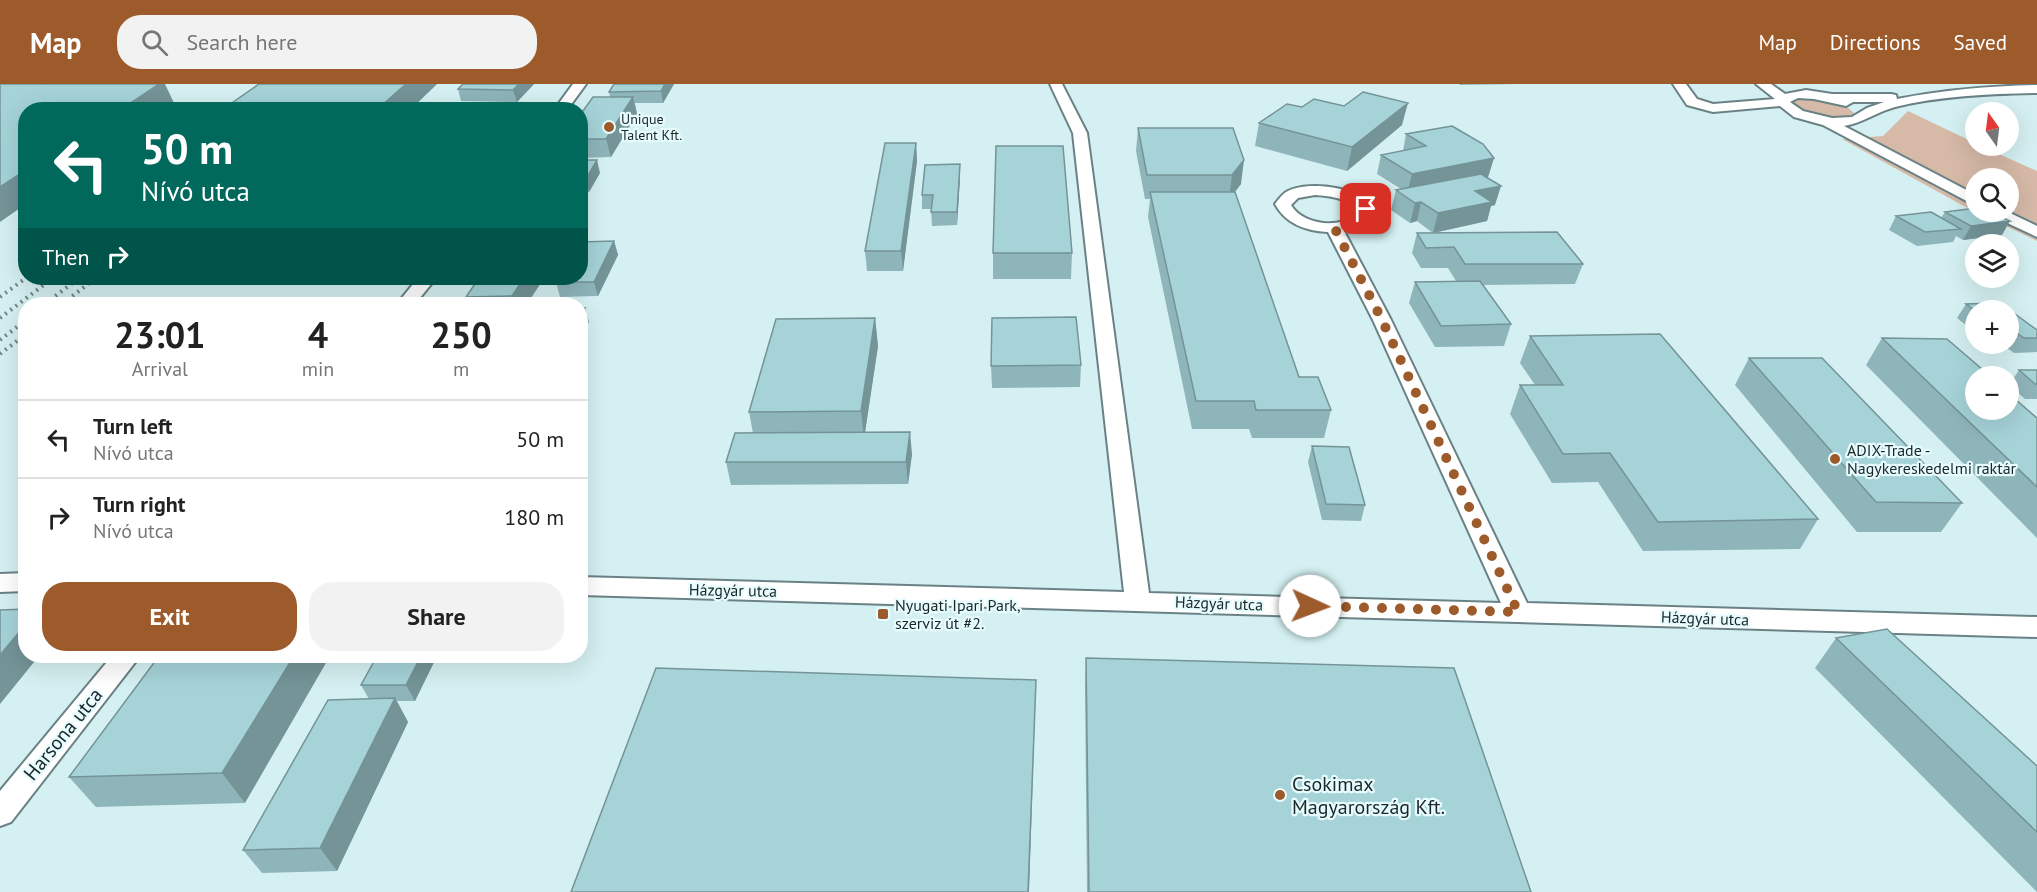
<!DOCTYPE html>
<meta charset="utf-8">
<style>
:root{--surface:#fff;--page:#f2f2f2;--text:#222;--muted:#767676;--line:#e0e0e0;--accent:#9d5a2a}
body{margin:0;font-family:"PT Sans",sans-serif;background:var(--page);color:var(--text);height:100vh;display:flex;flex-direction:column;font-size:22px;white-space:nowrap}
*{box-sizing:border-box;margin:0}
p{font-size:20px;color:var(--muted)}
.icon{flex:none;width:33px;height:33px;fill:none;stroke:currentColor;stroke-width:2;stroke-linecap:round;stroke-linejoin:round}
.map{position:relative;flex:1;overflow:hidden}
.panel{position:absolute;left:18px;top:213px;width:570px;height:366px;display:flex;flex-direction:column;background:var(--surface);border-radius:24px;box-shadow:0 6px 24px #0002}
.panel>*{flex:none}
.banner{position:absolute;left:18px;top:18px;width:570px;height:183px;border-radius:24px;box-shadow:0 6px 24px #0002;background:#00695c;color:#fff;overflow:hidden}
.needle{width:39px;rotate:346deg}
.tools{position:absolute;left:1965px;top:18px;display:grid;gap:12px}
.tools a{display:grid;place-items:center;width:54px;height:54px;border-radius:50%;background:var(--surface);box-shadow:0 6px 24px #0002;font-size:30px}
.pin{position:absolute;display:grid;place-items:center;width:51px;height:51px;color:#fff;margin:-26px;border-radius:12px;box-shadow:0 3px 9px #0006}
.me{position:absolute;width:66px;margin:-33px;rotate:92deg;stroke-linejoin:round;filter:drop-shadow(0 0 4px #0008)}
.turn{display:flex;align-items:center;gap:21px;height:126px;padding:0 24px;font-size:27px}
.turn .icon{width:78px;height:78px;stroke-width:2.5}
.turn b{display:block;font-size:42px;line-height:51px}
.then{display:flex;align-items:center;height:57px;padding:0 24px;background:#0003;gap:12px;font-size:22px}
.eta{display:flex;justify-content:space-evenly;align-items:center;height:102px;text-align:center}
.eta b{font-size:36px;font-weight:700;line-height:42px}
.action{display:flex;gap:12px;margin-top:auto;padding:12px 24px}
.action a{flex:1;height:69px;border-radius:24px;background:var(--accent);color:#fff;font-size:24px;font-weight:700;line-height:69px;text-align:center}
.action a+a{background:var(--page);color:var(--text)}
ul{padding:0;list-style:none}
li{display:flex;align-items:center;gap:18px;height:78px;padding:0 24px;border-top:2px solid var(--line)}
li div{flex:1}
li b{display:block;font-size:22px}
li em{font-style:normal}
header{display:flex;align-items:center;gap:36px;box-sizing:border-box;height:84px;padding:0 30px;background:var(--accent);color:#fff}
header strong{font-size:28px}
nav{display:flex;gap:33px;margin-inline-start:auto;font-size:21px}
.search{width:420px;height:54px;background:var(--page);display:flex;align-items:center;gap:15px;box-sizing:border-box;padding:0 21px;border-radius:24px;color:var(--muted);font-size:22px}
.map>svg:first-child{display:block}
.green{fill:#d6b9a7;fill-rule:evenodd}
.lines{fill:none;stroke-linecap:round;stroke-linejoin:round}
.street-casing{stroke:#6a8285;stroke-width:4}
.street{fill:#fff;fill-rule:evenodd}
.rail{stroke:#758788;stroke-width:4;stroke-dasharray:2 4.5;stroke-linecap:butt}
.wall{fill:#8eb5ba}
.shaded-wall{fill:#749497}
.building{fill:#a5d3d8;stroke:#749497;stroke-width:1.5}
.route{stroke:#9d5a2a;stroke-width:10;stroke-dasharray:0 18}
.poi-dot{fill:#9d5a2a;stroke:#e6fcfe;stroke-width:2}
.labels{text-anchor:middle;stroke-width:4.5;stroke-linejoin:round;paint-order:stroke}
.far-poi-label{font-size:14px;fill:#1c2627;stroke:#e6fcfe;text-anchor:start}
.poi-label{font-size:16px;fill:#1c2627;stroke:#e6fcfe;text-anchor:start}
.street-label{font-size:16px;fill:#1c2627;stroke:#e6fcfe}
.near-street-label{font-size:20px;fill:#1c2627;stroke:#e6fcfe}
.near-poi-label{font-size:20px;fill:#1c2627;stroke:#e6fcfe;text-anchor:start}
</style>
<header>
<strong>Map</strong>
<div class="search"><svg class="icon" aria-label="search" viewBox="0 0 24 24"><circle cx="10" cy="10" r="6"/><path d="M15 15l6 6"/></svg>Search here</div>
<nav><a>Map</a><a>Directions</a><a>Saved</a></nav>
</header>
<div class="map">
<svg width="2037" height="808" viewBox="0 0 2037 808">
<rect width="100%" height="100%" fill="#d5f0f2"/>
<path class="green" d="M1812,13L1845,21L1855,30C1839,43 1807,30 1791,21L1792,16Z
M1908,27L1975,59L1976,62H1981L2037,87V157L1962,121L1842,55L1883,52ZM1976,94H2008V128H1976Z"/>
<g class="lines">
<g class="street-casing">
<path id="street" d="M573,0H586L567,26H554Z
M1050,0H1062L1087,49L1149,509L1501,519L1373,236L1328,148C1306,147 1286,140 1275,120C1278,116 1283,109 1288,107C1309,96 1369,103 1375,130L1365,140L1344,147L1391,236L1527,519L2037,533V553L580,511V493L1124,508L1073,49ZM1315,111C1330,112 1351,114 1359,129C1342,145 1303,142 1291,121L1298,114Z
M1673,0H1686L1697,15L1713,20L1775,15L1756,0H1771L1785,10L1806,6L1832,10H1891L1896,11L1897,15C1943,6 1990,2 2037,1V9C1990,10 1940,12 1895,23C1876,28 1863,39 1844,42L1976,111V122L1823,41L1794,33L1780,22L1713,28L1687,21ZM1798,14L1814,15L1846,22L1853,18H1884L1867,24L1852,33L1832,34L1803,27L1790,18Z
M1988,128H2008L2037,142V153L1990,131Z
M418,194H436L415,220H397Z
M26,489V507L0,508V490Z
M112,572H140L11,738L0,742V707Z"/>
</g>
<use href="#street" class="street"/>
<path class="rail" d="M0,213L26,194
M45,220L79,194
M62,220L96,194
M0,234L53,194
M0,256L26,236
M0,270L26,250"/>
</g>
<path class="wall" d="M437,0L410,26H231L229,21Z
M463,0H534L517,18L461,17L458,5Z
M614,0H674L663,19H635L637,30L611,73L580,74V31L610,13L609,8Z
M1459,0H1518L1460,1Z
M1302,23L1402,41L1347,87L1255,62L1259,39Z
M1138,44H1233L1241,100L1235,108L1299,293L1331,326L1324,354H1252L1249,345H1192L1148,133L1150,115H1145L1136,67Z
M1406,50L1494,74L1488,93H1486L1495,121L1491,122L1487,137L1433,149L1583,180L1575,200L1483,201L1511,240L1504,262L1435,263L1409,219L1415,198L1456,197L1448,184H1421L1412,169L1417,149H1433L1417,137L1410,139L1391,126L1396,106L1401,105L1377,90L1381,71L1403,67Z
M916,59L917,77L903,187H867L865,167Z
M580,76L600,89L589,108H583L586,119L580,129Z
M960,80V93L957,141L932,142L931,125H922V111Z
M1945,128L2002,151L1963,156L1956,152L1953,158L1917,162L1889,146L1896,132L1941,134Z
M614,157L618,171L598,212L560,213L556,198Z
M993,169H1072L1071,195H993Z
M310,194H362L361,195L311,196Z
M544,194L527,220H468L466,213Z
M2000,219L2037,246V268L2014,269L2002,260H2008V226H1976V246H1972L1957,234L1966,220Z
M875,234L878,262L865,348L912,370L908,400L731,401L726,378L753,349L749,328Z
M1530,252L1818,435L1800,465L1643,467L1598,398L1552,399L1510,330L1520,301H1535L1520,279Z
M1882,254L2037,334V454L1866,281Z
M1749,274L1962,419L1941,448H1857L1735,301Z
M1081,281L1080,303L992,304L991,282Z
M2019,286H2037V315H2025L2009,301Z
M1312,362L1365,421L1361,437L1322,436L1308,378Z
M1836,554L2037,682V808L1815,584Z
M159,572L245,719L96,723L69,693Z
M437,572L415,617H397L408,638L337,787L262,789L243,766L369,615L361,601Z
M1086,574L1531,808H1087L1085,604Z"/>
<path class="shaded-wall" d="M159,0H165L174,19L165,26H120Z
M406,0H437L410,26H383L382,21Z
M519,0H534L517,18L513,6Z
M665,0H674L663,19L661,7Z
M633,13L637,30L611,73L606,55Z
M1408,19L1402,41L1347,87L1352,63Z
M916,59L917,77L903,187L901,167Z
M1494,74L1488,93L1407,109L1412,90Z
M597,76L600,89L589,108L586,95Z
M1244,76L1241,100L1229,115L1232,91Z
M960,80V93L957,141V128Z
M26,86V120L0,138V103Z
M1501,102L1495,121L1491,122L1487,137L1433,149L1438,129L1475,107Z
M582,106L586,119L580,129V109Z
M1421,118L1417,137L1410,139L1415,119Z
M2010,137L2002,151L1963,156L1971,142Z
M614,157L618,171L598,212L594,198Z
M524,194H544L527,220H515L512,212Z
M585,224L589,238L580,253V231Z
M875,234L878,262L864,355L861,327Z
M910,348L912,370L908,400L906,378Z
M26,540V572H39L0,620V571Z
M294,572H330L245,719L222,689Z
M421,572H437L415,617L406,601Z
M1036,596L1029,808H1028Z
M395,614L408,638L337,787L320,764Z"/>
<path class="building" d="M0,0H159L120,26H26V86L0,103Z
M259,0H406L382,21H229Z
M463,0H519L513,6L458,5Z
M614,0H665L661,7L609,8Z
M1363,8L1408,19L1352,63L1259,39L1287,20L1302,23L1314,15L1344,22Z
M593,13H633L606,55H580V31Z
M1452,42L1483,60L1494,74L1412,90L1381,71L1426,62L1406,50Z
M1138,44H1233L1244,76L1232,91H1147Z
M885,59H916L901,167H865Z
M996,62H1063L1072,169H993Z
M580,76H597L586,95H580Z
M960,80L957,128H931L933,111H922L925,81Z
M1481,90L1501,102L1475,107L1492,118L1438,129L1421,118L1415,119L1396,106Z
M1150,108H1235L1299,293H1318L1331,326H1256L1254,317H1196Z
M1976,124V128H1991L2010,137L1971,142L1945,128Z
M1931,128L1961,145L1925,148L1896,132Z
M1557,148L1583,180H1465L1454,163L1426,164L1417,149Z
M614,157L594,198H556L558,194H580V158Z
M479,194H524L512,212L466,213Z
M1480,197L1511,240L1441,242L1415,198Z
M2000,219L2037,246V254H2024L2008,243V226L1976,227L1966,220Z
M580,224H585L580,231Z
M1076,233L1081,281L991,282L992,234Z
M875,234L861,327L749,328L776,235Z
M1660,250L1818,435L1658,438L1610,369L1563,370L1520,301H1563L1530,252Z
M1882,254L1947,255L1990,292H1976V326H2008V309L2037,334V403Z
M1749,274H1822L1962,419L1876,418Z
M2019,286H2037V300H2035Z
M910,348L906,378H726L735,349Z
M1312,362L1349,363L1365,421L1326,420Z
M26,525V540L0,571V526Z
M1887,545L2037,682V748L1836,554Z
M159,572H294L222,689L69,693Z
M377,572H421L406,601H361Z
M1086,574L1454,584L1531,808H1089Z
M656,584L1036,596L1028,808H571Z
M395,614L320,764L243,766L328,616Z"/>
<g class="lines">
<path class="route" d="M1310,522L1518,528L1382,236L1334,143C1346,142 1368,141 1366,125"/>
</g>
<g class="poi-dot">
<circle cx="609" cy="43" r="6"/>
<circle cx="1835" cy="375" r="6"/>
<rect x="877" y="524" width="12" height="12" rx="3"/>
<circle cx="1280" cy="711" r="6"/>
</g>
<g class="labels">
<g class="far-poi-label">
<text x="621" y="40">Unique<tspan x="621" dy="16">Talent Kft.</tspan></text>
</g>
<g class="poi-label">
<text x="1847" y="372">ADIX-Trade -<tspan x="1847" dy="18">Nagykereskedelmi raktár</tspan></text>
<text x="895" y="527">Nyugati Ipari Park,<tspan x="895" dy="18">szerviz út #2.</tspan></text>
</g>
<g class="street-label">
<text transform="translate(733 506) rotate(1)" y="6">Házgyár utca</text>
<text transform="translate(1219 519) rotate(2)" y="6">Házgyár utca</text>
<text transform="translate(1705 534) rotate(2)" y="6">Házgyár utca</text>
</g>
<g class="near-street-label">
<text transform="translate(63 650) rotate(-51)" y="7">Harsona utca</text>
</g>
<g class="near-poi-label">
<text x="1292" y="707">Csokimax<tspan x="1292" dy="23">Magyarország Kft.</tspan></text>
</g>
</g>
</svg>
<div class="tools">
<a><svg class="needle" viewBox="-14 -14 28 28"><path d="M0-13l5 13h-10z" fill="#e53935"/><path d="M0 13l5-13h-10z" fill="#767676"/></svg></a>
<a><svg class="icon" aria-label="search" viewBox="0 0 24 24"><circle cx="10" cy="10" r="6"/><path d="M15 15l6 6"/></svg></a>
<a><svg class="icon" aria-label="layers" viewBox="0 0 24 24"><path d="M12 4l9 5-9 5-9-5zM3 14l9 5 9-5"/></svg></a>
<a>+</a>
<a>−</a>
</div>
<div class="pin" style="left:1366px;top:125px;background:#d93025"><svg class="icon" aria-label="arrive" viewBox="0 0 24 24"><path d="M6 21V4h12l-3 4 3 4H6"/></svg></div>
<svg class="me" style="left:1310px;top:522px" viewBox="-20 -20 40 40"><circle r="19" fill="#fff"/><path d="M0-13L10 11 0 6-10 11z" fill="#9d5a2a"/></svg>
<div class="banner">
<div class="turn"><svg class="icon" aria-label="left" viewBox="0 0 24 24"><path d="M17 20v-9H6M10 6l-5 5 5 5"/></svg><div><b>50 m</b>Nívó utca</div></div>
<div class="then">Then<svg class="icon" aria-label="right" viewBox="0 0 24 24"><path d="M7 20v-9h11M14 6l5 5-5 5"/></svg></div>
</div>
<section class="panel">
<div class="eta">
<div><b>23:01</b><p>Arrival</p></div>
<div><b>4</b><p>min</p></div>
<div><b>250</b><p>m</p></div>
</div>
<ul>
<li><svg class="icon" aria-label="left" viewBox="0 0 24 24"><path d="M17 20v-9H6M10 6l-5 5 5 5"/></svg><div><b>Turn left</b><p>Nívó utca</p></div><em>50 m</em></li>
<li><svg class="icon" aria-label="right" viewBox="0 0 24 24"><path d="M7 20v-9h11M14 6l5 5-5 5"/></svg><div><b>Turn right</b><p>Nívó utca</p></div><em>180 m</em></li>
</ul>
<div class="action"><a>Exit</a><a>Share</a></div>
</section>
</div>
